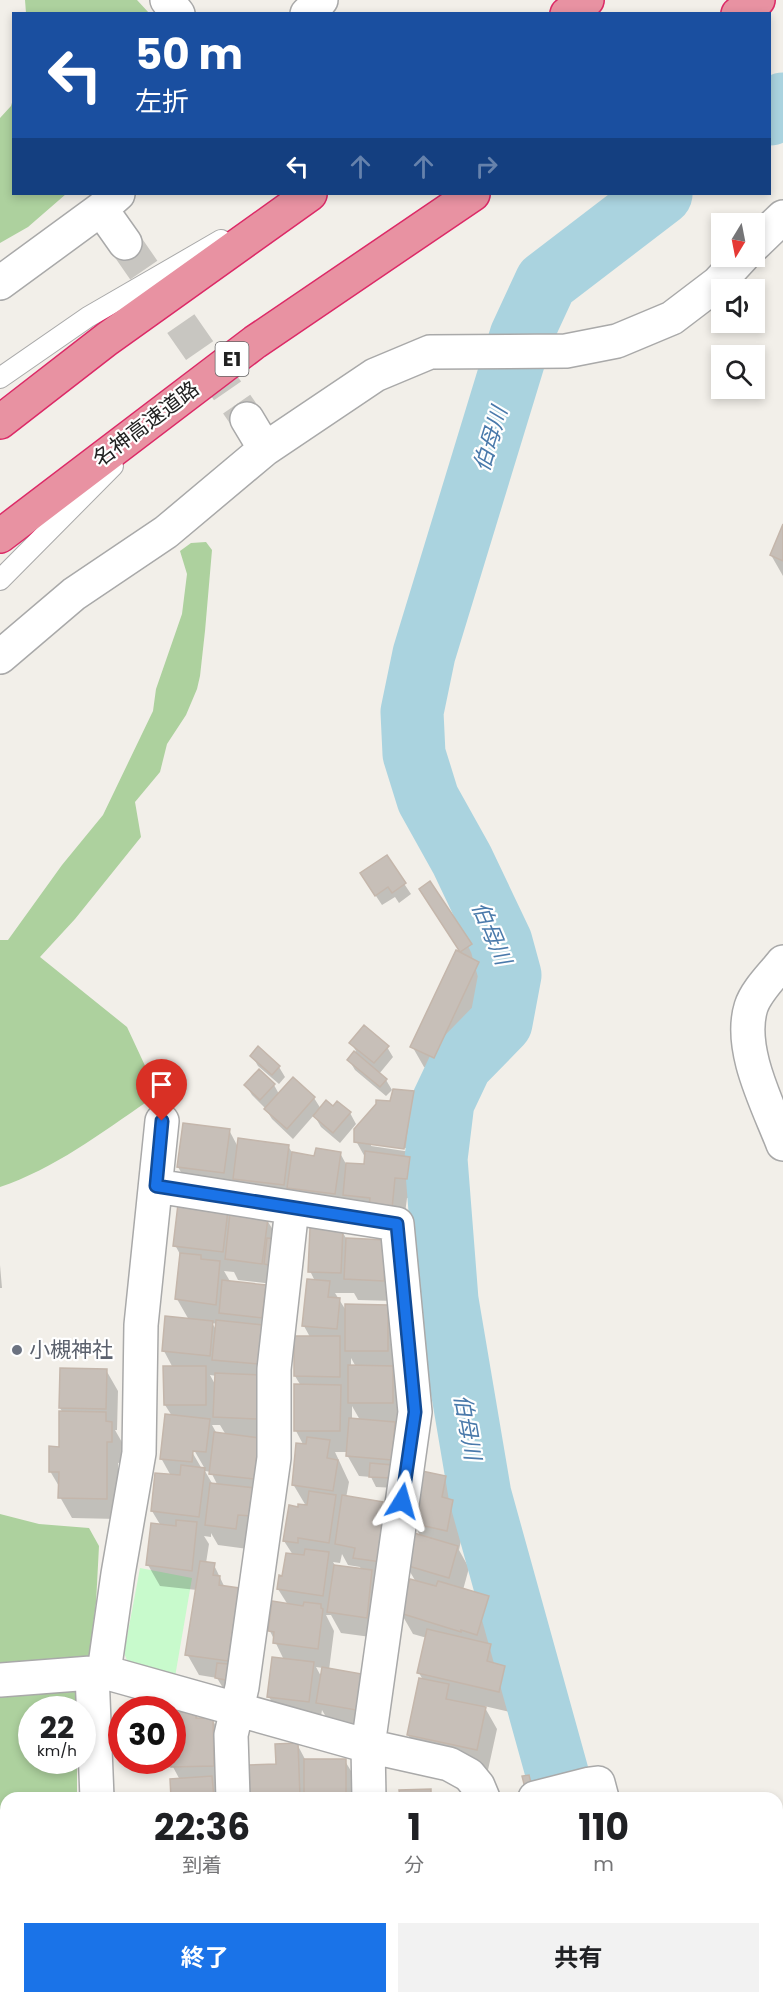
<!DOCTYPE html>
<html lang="ja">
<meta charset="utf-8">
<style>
:root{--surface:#fff;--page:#f2f2f2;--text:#202124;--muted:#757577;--accent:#1a73e8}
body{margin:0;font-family:Poppins,"Noto Sans JP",sans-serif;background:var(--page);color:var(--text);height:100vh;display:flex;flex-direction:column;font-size:22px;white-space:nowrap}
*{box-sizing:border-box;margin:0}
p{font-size:20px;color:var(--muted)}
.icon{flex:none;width:33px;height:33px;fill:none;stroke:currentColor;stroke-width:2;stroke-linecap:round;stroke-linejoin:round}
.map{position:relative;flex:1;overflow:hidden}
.drawer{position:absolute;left:0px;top:1792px;width:783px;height:212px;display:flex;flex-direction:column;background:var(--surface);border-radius:18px 18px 0 0;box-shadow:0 3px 9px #0003}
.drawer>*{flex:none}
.top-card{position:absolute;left:12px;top:12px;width:759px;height:183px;border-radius:0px;box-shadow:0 3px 9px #0003;background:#1a4fa0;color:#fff;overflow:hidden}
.needle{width:39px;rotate:190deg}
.controls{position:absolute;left:711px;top:213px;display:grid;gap:12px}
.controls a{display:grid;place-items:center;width:54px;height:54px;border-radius:0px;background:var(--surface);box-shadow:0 3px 9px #0003;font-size:30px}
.speed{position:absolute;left:18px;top:1696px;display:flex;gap:12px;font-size:30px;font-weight:700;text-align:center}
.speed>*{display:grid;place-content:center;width:78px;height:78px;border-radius:50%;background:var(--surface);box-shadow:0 3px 9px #0003;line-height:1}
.speed small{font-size:15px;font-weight:400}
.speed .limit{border:9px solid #d22;background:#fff;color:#111}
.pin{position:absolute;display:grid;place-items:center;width:51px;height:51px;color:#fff;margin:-62px -26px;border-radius:50% 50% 50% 0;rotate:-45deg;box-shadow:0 0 6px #0007}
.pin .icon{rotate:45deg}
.me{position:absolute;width:66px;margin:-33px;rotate:8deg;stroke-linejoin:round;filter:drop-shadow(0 0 4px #0008)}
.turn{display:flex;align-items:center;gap:21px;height:126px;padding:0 24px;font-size:27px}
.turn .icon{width:78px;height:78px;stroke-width:2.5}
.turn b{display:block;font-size:42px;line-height:51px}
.lanes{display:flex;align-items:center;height:57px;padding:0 24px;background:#0003;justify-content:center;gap:30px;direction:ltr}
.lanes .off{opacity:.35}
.eta{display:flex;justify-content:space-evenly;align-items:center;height:102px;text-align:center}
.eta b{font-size:36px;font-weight:700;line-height:42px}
.cta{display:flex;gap:12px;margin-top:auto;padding:12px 24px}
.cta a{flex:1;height:69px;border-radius:0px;background:var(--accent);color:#fff;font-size:24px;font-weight:700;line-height:69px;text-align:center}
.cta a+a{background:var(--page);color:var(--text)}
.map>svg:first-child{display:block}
.forest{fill:#add19e}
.park{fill:#c8facc}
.shadow{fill:#0003;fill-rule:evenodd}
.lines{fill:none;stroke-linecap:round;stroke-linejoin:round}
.river{stroke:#aad3df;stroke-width:63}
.building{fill:#c7bfb8;stroke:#c4b6ab;stroke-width:1.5}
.street-tunnel{stroke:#c8c6c1;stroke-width:33;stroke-dasharray:33 16;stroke-linecap:butt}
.lane-casing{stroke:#a9a9a9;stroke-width:22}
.street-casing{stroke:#a9a9a9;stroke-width:36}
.highway-casing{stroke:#dc2a67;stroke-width:36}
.lane{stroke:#fff;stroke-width:20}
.street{stroke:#fff;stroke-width:33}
.highway{stroke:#e892a2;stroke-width:33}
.route-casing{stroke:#114b97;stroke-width:15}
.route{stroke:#1a73e8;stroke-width:10}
.worship-dot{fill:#6b7280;stroke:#fff;stroke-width:2}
.labels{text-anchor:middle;stroke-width:4.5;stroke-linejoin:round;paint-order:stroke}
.shield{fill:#fff;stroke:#646464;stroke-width:1.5}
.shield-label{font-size:20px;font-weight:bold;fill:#222}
.street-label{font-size:21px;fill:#222;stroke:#fff}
.worship-label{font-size:21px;fill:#5b616d;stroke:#fff;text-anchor:start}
.water-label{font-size:22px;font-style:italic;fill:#4a7aab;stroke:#fff}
</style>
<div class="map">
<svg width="783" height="2003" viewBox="0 0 783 2003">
<rect width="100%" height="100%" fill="#f2efe9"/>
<path class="forest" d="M25,0H137L149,13H26Z
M13,99L14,194H66L28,227L0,243V118L11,106Z
M206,542L212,550L205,631L200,676L197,689L186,715L167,744L160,772L135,802L141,837L75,919L40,957L127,1027L147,1070L148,1101C101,1133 54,1169 0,1187V940H8L62,865L103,815L153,711L156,689L182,614L187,574L180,551L191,543Z
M0,1514L39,1524L89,1528L99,1546L96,1603L82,1710H32V1761H77V1798H6V1998H68V2003H0Z"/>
<path class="park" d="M140,1568L192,1578L175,1677L129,1665L124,1653Z"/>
<path class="shadow" d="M783,527V576L771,555Z
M386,857L411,894L399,903L395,897L382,905L368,884Z
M430,883L477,955L471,959L478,963L490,984L446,1078L424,1067L412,1046L463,956L427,899Z
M351,1043L387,1047L393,1057L379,1074L386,1080L392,1090L386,1096L355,1070L349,1060L356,1051Z
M252,1056L279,1067L285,1077L279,1084L258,1066Z
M293,1079L314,1098L321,1109L333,1108L338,1103L350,1113L356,1124L340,1143L321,1127L314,1115L293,1139L272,1119L265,1108L252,1095L246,1085H274L279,1094Z
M413,1092L425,1113L415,1170L421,1179L418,1199L407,1198L403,1229L190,1188L178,1167L229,1130L238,1147L288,1146L293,1154L316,1157L340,1153L346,1164L365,1166L366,1159L356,1141L391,1103ZM371,1143L412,1149L411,1152L371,1146Z
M227,1211L231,1219L267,1220L279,1240L273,1284L238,1280L234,1272L224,1271L231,1283L265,1286L277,1307L270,1460L248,1549L218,1545L211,1533V1537L204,1536L209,1544L206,1563L214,1565L225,1588L238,1590L250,1611L231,1689L223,1688L217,1678L199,1675L187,1654L197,1590L160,1586L148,1565L161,1526L152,1511L171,1476L161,1458L172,1416L165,1405L173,1368L164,1351L189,1320L177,1299L181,1256L175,1245ZM212,1323L218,1324L217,1331ZM210,1375L217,1376L216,1386ZM212,1425H220L226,1435L217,1434ZM190,1443L205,1469H202L188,1445ZM205,1471L211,1472L218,1486L213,1485Z
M342,1231L347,1240L385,1241L396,1301L358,1300L354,1293H335L347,1312L387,1306L399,1327L404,1424H394L406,1444L397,1488L376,1487L371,1477L359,1476L347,1455L348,1452H335L349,1482L346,1498L389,1504L378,1638L341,1633L331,1615H326L334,1631L329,1670L361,1675L367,1730L330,1724L322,1710L320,1722L281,1718L269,1697L284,1660L270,1631L288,1605L278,1589L293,1555L284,1541L299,1508L306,1506L293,1484L304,1446L296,1431L301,1386L295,1376L310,1337L304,1326L315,1281L310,1271ZM351,1358L356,1367H351ZM352,1406L360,1420L352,1419ZM342,1554L348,1565L360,1567L362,1571L336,1567L333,1562L340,1563ZM316,1667L323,1668L322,1678Z
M0,1265L2,1288H0Z
M106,1370L118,1391L117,1430H115L123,1444V1462L118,1463V1519L72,1518L60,1497V1488L50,1471L60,1448L63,1413L60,1408Z
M445,1478L457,1498L456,1506L465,1522L459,1550L469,1568L463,1590L488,1598L500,1618L491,1647L516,1688L510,1712L484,1706L497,1729L488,1770L420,1756L408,1735L423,1680L419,1673L427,1638L413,1634L401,1613L416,1582L406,1565L421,1537L413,1523Z
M195,1713L199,1720L212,1719L224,1740L223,1798H173L172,1780H180L173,1767L130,1769L126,1761H172Z
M297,1744L306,1761H345L357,1781V1798H252L251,1767L278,1765Z
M401,1791H430L434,1798H401Z
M169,1998H178L181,2003L171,2002Z
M199,1998H235L234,2003H213L211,2000H200Z
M314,1998H358L360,2003H315Z
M394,1998H471L477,2003H393Z
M573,1998H626L629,2003H576Z"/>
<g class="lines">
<path class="river" d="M770,114L783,104
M564,1798L480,1495L447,1300L436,1159L443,1102L461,1064L501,1023L510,975L501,942L462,860L428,799L414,754L412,712L424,654L521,336L546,282L661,194
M724,1998L730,2003"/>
</g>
<path class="building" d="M783,524V561L770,555Z
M387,855L406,883L392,893L388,887L375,896L360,873Z
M430,881L472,944L460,952L419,889Z
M456,950L479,962L434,1058L410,1047Z
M364,1025L389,1046L374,1063L349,1043Z
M258,1046L280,1066L272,1075L250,1056Z
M354,1051L387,1079L380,1087L347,1060Z
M259,1069L275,1084L260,1100L244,1085Z
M293,1077L315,1097L287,1129L264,1109Z
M393,1089L414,1091L404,1149L354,1142V1129L376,1104V1100L390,1101Z
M326,1100L333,1106L337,1101L351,1112L333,1133L313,1116Z
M183,1123L230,1129L224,1173L177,1167Z
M238,1138L289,1145L284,1185L233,1179Z
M316,1148L341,1152L335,1194L287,1188L292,1152L314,1156Z
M365,1151L410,1157L407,1179L395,1178L392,1209L369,1206L370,1198L343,1195L346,1163L364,1164Z
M178,1204L228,1210L223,1252L173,1246Z
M230,1213L268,1218L262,1264L225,1259Z
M310,1228L343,1229L341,1273L308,1272Z
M267,1238L275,1239L272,1261H269V1265L264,1264Z
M346,1238L386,1240L384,1281L344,1279Z
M180,1253L201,1255V1259L220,1261L216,1305L175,1299Z
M307,1279L330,1281L328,1297L340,1298L337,1329L302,1326Z
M222,1280L266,1285L262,1318L219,1313Z
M345,1304L388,1305V1351H345Z
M165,1316L213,1321L210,1356L162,1351Z
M216,1320L263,1325L259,1364L212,1360Z
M294,1336H340V1377L294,1376Z
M348,1365L393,1366V1403H348Z
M163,1366H206V1405H164Z
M60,1368L107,1369L106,1409L59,1408Z
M215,1373L260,1375L258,1419L213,1417Z
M294,1384L341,1385L340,1431H294Z
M59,1411L106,1412V1421L112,1422V1442H107V1499L58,1498L59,1472H49V1446L59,1447Z
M165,1414L210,1419L206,1452L193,1451L192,1462L160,1459Z
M349,1418L395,1422L392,1460L346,1456Z
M214,1432L259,1438L254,1479L209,1474Z
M307,1437L330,1440L327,1458L338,1460L333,1491L292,1485L296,1443L306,1444Z
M370,1463L393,1465L392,1478L369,1477Z
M181,1465L205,1468L199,1517L151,1511L155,1473L180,1475Z
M422,1471L446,1476L442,1497L453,1500L447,1531L411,1523Z
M210,1483L255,1488L251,1516L238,1515L236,1529L205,1525Z
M309,1491L336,1495L329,1543L298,1538V1543L283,1541L289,1505L298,1507V1504L307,1505Z
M342,1495L390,1503L381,1562L353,1558L355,1548L335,1544Z
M176,1520L197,1522L192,1571L146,1565L151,1523L176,1526Z
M414,1533L458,1546L449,1578L405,1565Z
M305,1549L329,1552L323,1596L277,1589L279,1575L282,1576L286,1553L304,1555Z
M200,1561L215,1563L213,1575L220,1576L219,1585L239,1588L228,1661L185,1655Z
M334,1565L372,1570L367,1618L327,1612Z
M410,1579L436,1586L438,1581L489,1596L477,1635L461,1630V1632L400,1613Z
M272,1601L303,1606L304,1602L321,1604V1608L323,1609L318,1649L273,1643L274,1632L268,1631Z
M427,1629L491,1644L487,1661L505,1666L499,1692L417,1673Z
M272,1657L314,1662L309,1702L267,1697Z
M217,1663L228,1664L226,1680L215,1678Z
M322,1667L362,1674L356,1710L316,1703Z
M419,1678L449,1684L446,1699L486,1707L477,1750L407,1735Z
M165,1707V1710H124L123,1708Z
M172,1712H196V1718H213L214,1766L171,1767Z
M116,1732H122V1748H116Z
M298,1743L300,1797L250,1798L249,1765L276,1764L275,1744Z
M304,1759H346V1798H304Z
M529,1775L533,1791L526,1792L522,1776Z
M212,1776L214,1798H171L170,1779Z
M431,1789V1798H400L399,1790Z
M313,1998H353L354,2003H313Z
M392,1998H436V2003H392Z
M437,1998H474L477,2001L475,2003H443Z
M577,1998H628L630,2002L578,2003L575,1999Z"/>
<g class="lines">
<path class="street-tunnel" d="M125,243L247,419"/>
<g class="lane-casing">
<path id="lane" d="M0,378L88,317L221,240
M0,580L113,466"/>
</g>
<g class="street-casing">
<path id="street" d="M167,0L178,14
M307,14L321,0
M101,209L125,243
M754,245L783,217
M0,283L101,209L118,194
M247,419L265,449
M0,657L74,594L166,532L265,449L375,375L430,352L566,351L617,341L672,318L718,283L743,256
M783,962C773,975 756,991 751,1007C738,1049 768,1105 783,1144
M156,1186L397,1224L415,1412L368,1746L369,1798
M104,1672L118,1574L139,1453L141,1325L162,1121
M92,1673L97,1798
M0,1680L104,1672L368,1746L449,1764L469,1775L478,1786L483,1798
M233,1798L231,1735L242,1687L274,1458V1369L292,1208
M535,1798L590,1784L598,1783L602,1798
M240,1998V2003
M377,1998V2003
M552,1998L554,2003
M768,1998L774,2003
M85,2003L86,1998"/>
</g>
<g class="highway-casing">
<path id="highway" d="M567,14L587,0
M738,14L758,0
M0,422L107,339L310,194
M0,536L255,342L473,194"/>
</g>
<use href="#lane" class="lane"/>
<use href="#street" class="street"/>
<use href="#highway" class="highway"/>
</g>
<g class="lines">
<g class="route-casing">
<path id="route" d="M162,1121L156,1186L397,1224L415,1412L402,1501"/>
</g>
<use href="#route" class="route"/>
</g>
<circle class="worship-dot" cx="17" cy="1350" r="6"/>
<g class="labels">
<rect class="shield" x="215.5" y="342" width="33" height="34" rx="4.5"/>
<g class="shield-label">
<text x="232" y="366">E1</text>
</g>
<g class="street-label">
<text transform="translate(146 424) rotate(-37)" y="7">名神高速道路</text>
</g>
<g class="worship-label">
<text x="29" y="1357">小槻神社</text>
</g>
<g class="water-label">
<text transform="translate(490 439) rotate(-73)" y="8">伯母川</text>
<text transform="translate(492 933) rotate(67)" y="8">伯母川</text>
<text transform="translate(468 1427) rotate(80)" y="8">伯母川</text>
</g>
</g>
</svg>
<div class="controls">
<a><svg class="needle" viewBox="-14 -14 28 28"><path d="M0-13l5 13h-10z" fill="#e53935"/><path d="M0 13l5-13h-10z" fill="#757577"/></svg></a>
<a><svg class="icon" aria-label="sound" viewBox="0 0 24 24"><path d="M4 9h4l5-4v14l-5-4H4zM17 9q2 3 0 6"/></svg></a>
<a><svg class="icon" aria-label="search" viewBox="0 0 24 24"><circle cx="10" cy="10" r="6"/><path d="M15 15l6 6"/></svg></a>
</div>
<div class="speed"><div>22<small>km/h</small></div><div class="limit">30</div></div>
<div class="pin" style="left:162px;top:1121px;background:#d93025"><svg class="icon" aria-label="arrive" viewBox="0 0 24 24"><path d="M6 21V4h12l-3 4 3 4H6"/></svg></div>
<svg class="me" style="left:402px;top:1501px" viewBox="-20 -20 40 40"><path d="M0-17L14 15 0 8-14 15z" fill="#1a73e8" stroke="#fff" stroke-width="4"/></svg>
<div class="top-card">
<div class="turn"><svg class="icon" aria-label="left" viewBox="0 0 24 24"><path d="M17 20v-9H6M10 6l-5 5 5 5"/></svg><div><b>50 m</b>左折</div></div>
<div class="lanes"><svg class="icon" aria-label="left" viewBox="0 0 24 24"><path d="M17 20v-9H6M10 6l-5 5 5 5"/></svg><svg class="icon off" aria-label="ahead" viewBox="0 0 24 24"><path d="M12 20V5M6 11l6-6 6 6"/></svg><svg class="icon off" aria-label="ahead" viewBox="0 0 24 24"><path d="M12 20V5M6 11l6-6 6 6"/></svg><svg class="icon off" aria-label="right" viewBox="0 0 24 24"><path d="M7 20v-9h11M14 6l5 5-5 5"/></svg></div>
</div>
<section class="drawer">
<div class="eta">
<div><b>22:36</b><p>到着</p></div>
<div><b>1</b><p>分</p></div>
<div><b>110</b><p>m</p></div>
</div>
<div class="cta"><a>終了</a><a>共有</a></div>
</section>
</div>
